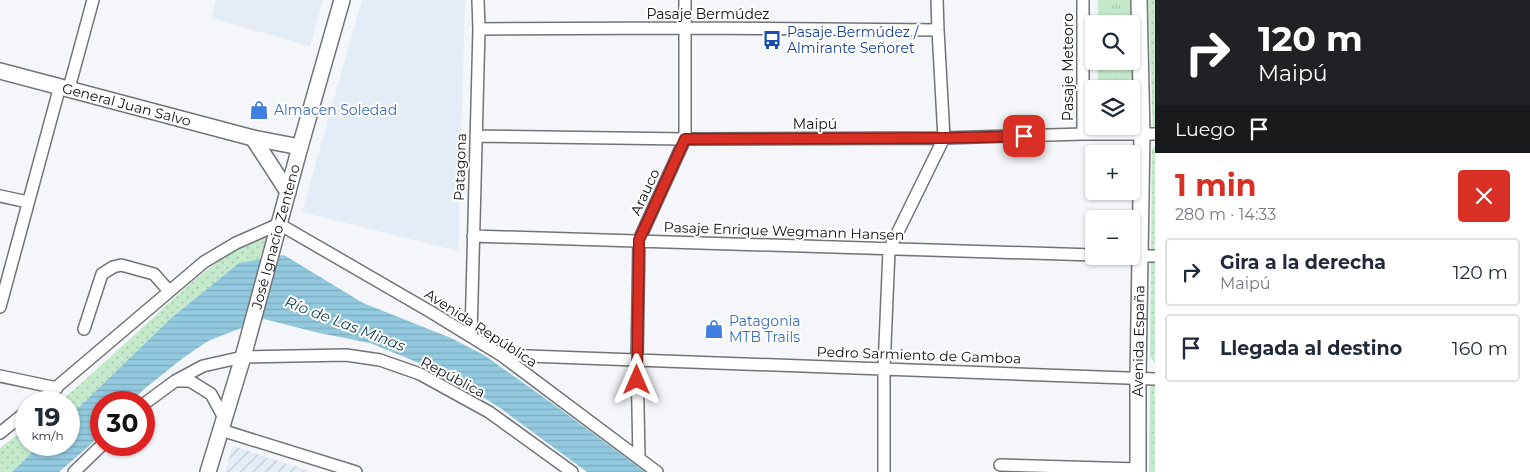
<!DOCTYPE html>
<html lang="es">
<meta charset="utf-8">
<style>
:root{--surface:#fff;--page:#f6f6f7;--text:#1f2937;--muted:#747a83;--line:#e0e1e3;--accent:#d93025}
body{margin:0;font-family:Montserrat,sans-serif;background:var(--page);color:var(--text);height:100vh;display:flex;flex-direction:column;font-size:19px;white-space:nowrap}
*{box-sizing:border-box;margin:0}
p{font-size:16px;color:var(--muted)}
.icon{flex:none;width:28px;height:28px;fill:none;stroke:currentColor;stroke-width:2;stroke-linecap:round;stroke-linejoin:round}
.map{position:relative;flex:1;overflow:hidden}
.drawer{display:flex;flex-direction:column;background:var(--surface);width:375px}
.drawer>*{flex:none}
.banner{background:#202124;color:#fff;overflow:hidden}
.buttons{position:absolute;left:1085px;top:15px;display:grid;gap:10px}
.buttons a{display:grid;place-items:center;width:55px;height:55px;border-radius:5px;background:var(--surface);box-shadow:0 1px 4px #0004;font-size:25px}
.speed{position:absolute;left:15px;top:391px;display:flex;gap:10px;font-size:25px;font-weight:700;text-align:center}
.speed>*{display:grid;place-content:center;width:65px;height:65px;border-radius:50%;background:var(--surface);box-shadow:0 1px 4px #0004;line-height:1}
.speed small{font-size:12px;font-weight:400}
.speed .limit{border:8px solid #d22;background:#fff;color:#111}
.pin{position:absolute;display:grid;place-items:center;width:42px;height:42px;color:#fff;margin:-21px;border-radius:10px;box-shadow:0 2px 8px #0006}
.me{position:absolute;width:55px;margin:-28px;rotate:0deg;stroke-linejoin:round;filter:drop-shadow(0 0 4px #0008)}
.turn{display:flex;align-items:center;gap:18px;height:105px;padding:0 20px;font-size:22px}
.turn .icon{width:65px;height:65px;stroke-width:2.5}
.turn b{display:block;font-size:35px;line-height:42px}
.then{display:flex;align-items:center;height:48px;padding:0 20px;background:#0003;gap:10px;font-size:19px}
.round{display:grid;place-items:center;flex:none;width:52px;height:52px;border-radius:5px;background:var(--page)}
.head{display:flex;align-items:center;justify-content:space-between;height:85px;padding:0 20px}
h1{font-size:30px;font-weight:700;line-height:38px;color:var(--accent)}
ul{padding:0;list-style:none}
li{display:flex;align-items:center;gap:15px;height:68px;margin:0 10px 8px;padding:0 10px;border:2px solid var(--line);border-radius:5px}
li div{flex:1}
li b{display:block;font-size:19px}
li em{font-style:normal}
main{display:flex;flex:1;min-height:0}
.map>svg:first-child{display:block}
.built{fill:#e4ecf5}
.industrial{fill:url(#industrial-furrows)}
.grass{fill:url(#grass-tufts)}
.park{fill:url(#park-dots)}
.water{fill:url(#water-rules)}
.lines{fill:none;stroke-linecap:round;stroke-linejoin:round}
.street-casing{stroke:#717476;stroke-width:14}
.secondary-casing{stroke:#717476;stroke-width:18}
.street{stroke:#fff;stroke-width:11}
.secondary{stroke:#fff;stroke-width:15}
.route-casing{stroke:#8d1f18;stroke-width:12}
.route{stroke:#d93025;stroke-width:9}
.labels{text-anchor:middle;stroke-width:4;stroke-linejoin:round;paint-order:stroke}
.street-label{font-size:14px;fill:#0d0e0f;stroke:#fff}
.transit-label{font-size:14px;fill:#164399;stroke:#fff;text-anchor:start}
.shop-label{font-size:14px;fill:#366cbe;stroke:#fff;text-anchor:start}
.water-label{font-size:15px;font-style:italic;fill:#0e3e4d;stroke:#fff}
</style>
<main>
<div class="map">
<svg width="1155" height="472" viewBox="0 0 1155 472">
<defs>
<pattern id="industrial-furrows" width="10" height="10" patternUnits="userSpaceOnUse" patternTransform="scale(1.25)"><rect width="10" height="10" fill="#e4ecf5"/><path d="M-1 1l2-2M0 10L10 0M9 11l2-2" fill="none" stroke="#c2c9d1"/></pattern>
<pattern id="grass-tufts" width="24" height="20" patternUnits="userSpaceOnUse" patternTransform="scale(1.25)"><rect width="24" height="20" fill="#c4e9cb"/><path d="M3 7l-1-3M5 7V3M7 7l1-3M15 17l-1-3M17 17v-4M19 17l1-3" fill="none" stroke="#a7c7ad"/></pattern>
<pattern id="park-dots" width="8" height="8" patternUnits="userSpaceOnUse" patternTransform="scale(1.25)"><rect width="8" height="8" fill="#c4e9cb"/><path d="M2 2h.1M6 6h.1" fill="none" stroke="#a7c7ad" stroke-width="1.8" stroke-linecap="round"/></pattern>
<pattern id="water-rules" width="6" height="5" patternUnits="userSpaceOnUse" patternTransform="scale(1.25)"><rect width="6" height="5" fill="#92c9de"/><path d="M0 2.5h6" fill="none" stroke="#7dabbd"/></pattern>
</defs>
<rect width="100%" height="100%" fill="#f4f6f9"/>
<path class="built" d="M216,0H323L310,46L211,18Z
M362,0H465L458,251L302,212Z"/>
<path class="industrial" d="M233,446L312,472H225Z"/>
<path class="grass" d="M1098,0H1134L1136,119L1131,122V89H1098V61H1131V24H1098Z"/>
<path class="park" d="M1148,0H1155V129H1153Z
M1155,146V364L1150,356L1152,149Z
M267,237L259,260L239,263L170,319L69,417V402H58L75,389C101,365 128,341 155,316C189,285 222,251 267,237Z
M1155,383V472H1149L1150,387Z
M26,428V445H40L12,472H0V448Z"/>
<path class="water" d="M284,255L363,303L451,338L484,355L560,409L645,472H587L500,408L470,389L441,372L370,343L319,333L264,319L208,341L183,358L143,390L131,402H101V433L89,446L59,472H12L40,445H69V417L170,319L239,263Z"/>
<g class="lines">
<g class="street-casing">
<path id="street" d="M479,29L685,28L938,30
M69,88L93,0
M1083,134V0
M476,136L685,139L944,138L1083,134H1155
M0,196L28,202
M473,236L1094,255
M1126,256H1155
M0,307L60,86
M84,329L102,274L113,267L121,265L154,274L169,291
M471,336L479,29L478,0
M501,355L1155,379
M0,376L57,388
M177,381H190L211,394L224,418
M39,402L204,262L236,243L279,224L431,312L501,355L657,472
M144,404L175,381L203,366L243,357L346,355L380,360L420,374L489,412L572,472
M221,430L356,472
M0,433L26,412
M639,458L637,360L639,240L685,139V0
M1000,465L1138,469
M74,472L102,445
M884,472V369L889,250L944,138L938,30L937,0"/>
</g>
<g class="secondary-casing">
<g id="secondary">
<path id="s1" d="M0,71L253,138L300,147"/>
<path d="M253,138L288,192"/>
<path id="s2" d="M208,472L243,357L300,147L342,0"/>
<path id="s3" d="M1138,472V378L1142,134L1139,0"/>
</g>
</g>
<use href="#street" class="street"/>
<use href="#secondary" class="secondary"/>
</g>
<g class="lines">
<g class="route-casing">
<path id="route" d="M637,380L639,240L685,139L944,138L1024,136"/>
</g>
<use href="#route" class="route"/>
</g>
<defs>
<g id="bus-bare" transform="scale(1.5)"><path d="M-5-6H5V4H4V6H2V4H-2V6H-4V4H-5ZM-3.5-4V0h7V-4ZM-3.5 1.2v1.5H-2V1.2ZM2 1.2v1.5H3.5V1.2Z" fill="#1a4fb4" stroke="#fff" stroke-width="2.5" paint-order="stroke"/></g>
<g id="shop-bare" transform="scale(1.5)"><path d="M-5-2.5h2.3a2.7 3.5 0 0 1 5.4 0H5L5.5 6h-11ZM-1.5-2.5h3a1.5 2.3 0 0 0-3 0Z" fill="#3f7fe0" stroke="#fff" stroke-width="2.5" paint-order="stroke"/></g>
</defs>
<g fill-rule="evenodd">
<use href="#bus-bare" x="772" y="40"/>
<use href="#shop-bare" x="259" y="110"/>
<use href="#shop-bare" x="714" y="329"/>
</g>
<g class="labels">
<g class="street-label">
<text x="708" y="19">Pasaje Bermúdez</text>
<text transform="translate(1068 67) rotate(-90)" y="5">Pasaje Meteoro</text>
<text dy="5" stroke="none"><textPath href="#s1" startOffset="131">General Juan Salvo</textPath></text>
<text x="815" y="129">Maipú</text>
<text transform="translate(460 167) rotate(-88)" y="5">Patagona</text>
<text transform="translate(645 192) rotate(-65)" y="5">Arauco</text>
<text transform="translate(784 231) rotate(2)" y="5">Pasaje Enrique Wegmann Hansen</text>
<text dy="5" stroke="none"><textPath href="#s2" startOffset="245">José Ignacio Zenteno</textPath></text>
<text transform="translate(481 328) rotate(33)" y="5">Avenida República</text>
<text dy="5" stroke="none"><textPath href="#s3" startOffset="131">Avenida España</textPath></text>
<text transform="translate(919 355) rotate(2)" y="5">Pedro Sarmiento de Gamboa</text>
<text transform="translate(453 377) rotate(28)" y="5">República</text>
</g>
<g class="transit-label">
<text x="787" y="37">Pasaje Bermúdez /<tspan x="787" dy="16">Almirante Señoret</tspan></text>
</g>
<g class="shop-label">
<text x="274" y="115">Almacen Soledad</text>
<text x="729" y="326">Patagonia<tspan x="729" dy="16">MTB Trails</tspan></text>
</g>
<g class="water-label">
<text transform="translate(345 324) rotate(21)" y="5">Río de Las Minas</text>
</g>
</g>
</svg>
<div class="buttons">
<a><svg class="icon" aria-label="search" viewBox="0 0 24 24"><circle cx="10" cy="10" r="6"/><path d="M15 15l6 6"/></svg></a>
<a><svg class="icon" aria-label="layers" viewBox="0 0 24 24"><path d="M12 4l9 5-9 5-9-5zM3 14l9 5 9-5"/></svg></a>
<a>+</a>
<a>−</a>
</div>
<div class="speed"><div>19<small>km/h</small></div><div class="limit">30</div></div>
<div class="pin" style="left:1024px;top:136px;background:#d93025"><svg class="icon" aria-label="arrive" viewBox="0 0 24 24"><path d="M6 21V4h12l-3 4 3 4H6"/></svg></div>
<svg class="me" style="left:637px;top:380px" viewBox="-20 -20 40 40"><path d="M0-17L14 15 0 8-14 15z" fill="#d93025" stroke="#fff" stroke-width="4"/></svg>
</div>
<section class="drawer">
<div class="banner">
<div class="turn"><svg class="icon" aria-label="right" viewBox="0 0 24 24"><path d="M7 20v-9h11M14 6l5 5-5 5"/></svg><div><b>120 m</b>Maipú</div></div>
<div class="then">Luego<svg class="icon" aria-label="arrive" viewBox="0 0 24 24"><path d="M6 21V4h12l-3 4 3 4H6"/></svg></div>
</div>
<div class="head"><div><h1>1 min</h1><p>280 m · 14:33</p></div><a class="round" style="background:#d93025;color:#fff"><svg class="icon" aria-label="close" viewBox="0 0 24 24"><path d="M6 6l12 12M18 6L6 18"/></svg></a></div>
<ul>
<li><svg class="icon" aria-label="right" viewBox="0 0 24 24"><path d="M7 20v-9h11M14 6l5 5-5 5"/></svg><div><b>Gira a la derecha</b><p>Maipú</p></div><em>120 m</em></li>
<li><svg class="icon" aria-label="arrive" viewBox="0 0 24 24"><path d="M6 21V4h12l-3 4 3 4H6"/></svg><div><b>Llegada al destino</b></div><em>160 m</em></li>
</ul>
</section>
</main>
